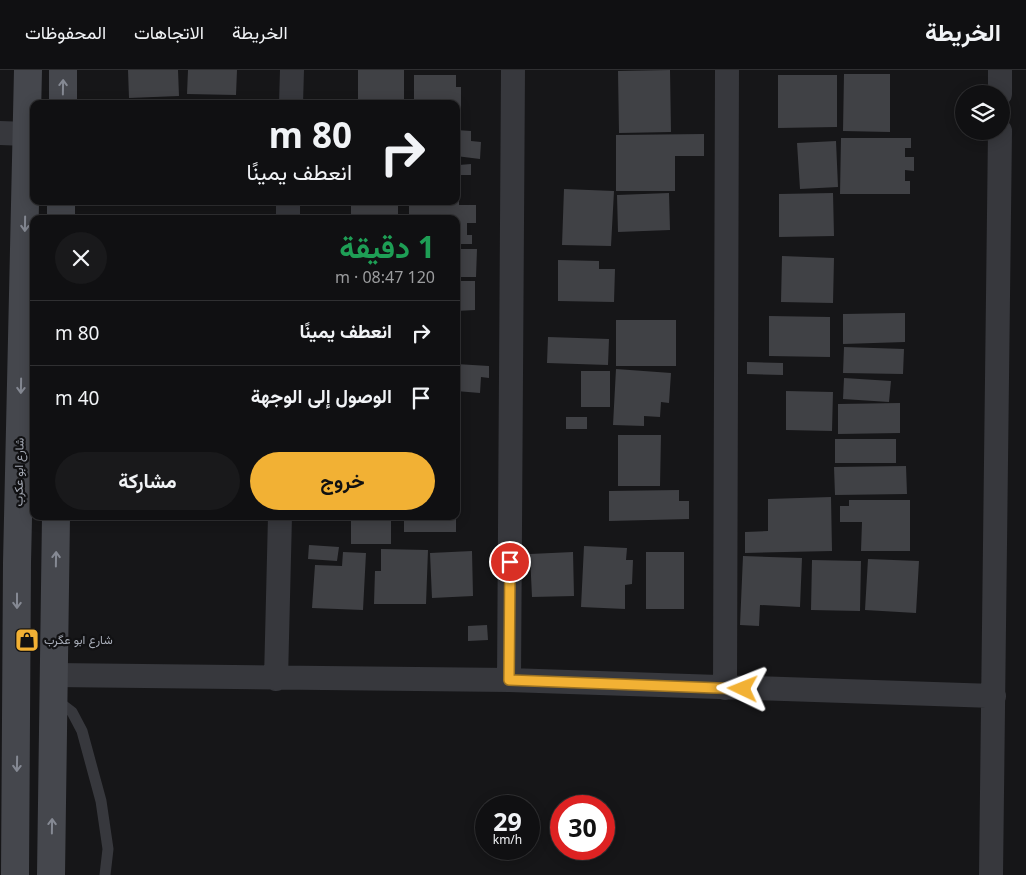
<!DOCTYPE html>
<html lang="ar">
<meta charset="utf-8">
<style>
:root{--surface:#101012;--page:#19191b;--text:#f1f3f6;--muted:#9c9d9f;--line:#303032;--accent:#f2b134}
body{margin:0;font-family:"Noto Sans",Vazirmatn,sans-serif;background:var(--page);color:var(--text);direction:rtl;height:100vh;display:flex;flex-direction:column;font-size:19px;white-space:nowrap}
*{box-sizing:border-box;margin:0}
p{font-size:16px;color:var(--muted)}
.icon{flex:none;width:28px;height:28px;fill:none;stroke:currentColor;stroke-width:2;stroke-linecap:round;stroke-linejoin:round}
.map{position:relative;flex:1;overflow:hidden;direction:ltr}
.panel{position:absolute;left:30px;top:145px;width:430px;height:305px;display:flex;flex-direction:column;background:var(--surface);border-radius:10px;box-shadow:0 2px 12px #0003,0 0 0 1px var(--line);direction:rtl}
.panel>*{flex:none}
.top-card{position:absolute;left:30px;top:30px;width:430px;height:105px;border-radius:10px;box-shadow:0 2px 12px #0003,0 0 0 1px var(--line);direction:rtl;background:#101012;color:var(--text);overflow:hidden}
.fabs{position:absolute;left:955px;top:15px;display:grid;gap:10px}
.fabs a{display:grid;place-items:center;width:55px;height:55px;border-radius:50%;background:var(--surface);box-shadow:0 2px 12px #0003,0 0 0 1px var(--line);font-size:25px}
.speed{position:absolute;left:475px;top:725px;display:flex;gap:10px;font-size:25px;font-weight:700;text-align:center}
.speed>*{display:grid;place-content:center;width:65px;height:65px;border-radius:50%;background:var(--surface);box-shadow:0 2px 12px #0003,0 0 0 1px var(--line);line-height:1}
.speed small{font-size:12px;font-weight:400}
.speed .limit{border:8px solid #d22;background:#fff;color:#111}
.pin{position:absolute;display:grid;place-items:center;width:42px;height:42px;color:#fff;margin:-21px;border:2px solid #fff;border-radius:50%;box-shadow:0 1px 5px #0007}
.me{position:absolute;width:55px;margin:-28px;rotate:272deg;stroke-linejoin:round;filter:drop-shadow(0 0 4px #0008)}
.turn{display:flex;align-items:center;gap:18px;height:105px;padding:0 25px;font-size:22px}
.turn .icon{width:65px;height:65px;stroke-width:2.5}
.turn b{display:block;font-size:35px;line-height:42px}
.round{display:grid;place-items:center;flex:none;width:52px;height:52px;border-radius:26px;background:var(--page)}
.headline{display:flex;align-items:center;justify-content:space-between;height:85px;padding:0 25px}
h1{font-size:30px;font-weight:700;line-height:38px;color:#1e9e55}
.action{display:flex;gap:10px;margin-top:auto;padding:10px 25px}
.action a{flex:1;height:58px;border-radius:30px;background:var(--accent);color:#111;font-size:20px;font-weight:700;line-height:58px;text-align:center}
.action a+a{background:var(--page);color:var(--text)}
ul{padding:0;list-style:none}
li{display:flex;align-items:center;gap:15px;height:65px;padding:0 25px;border-top:1px solid var(--line)}
li div{flex:1}
li b{display:block;font-size:19px}
li em{font-style:normal}
header{display:flex;align-items:center;gap:30px;box-sizing:border-box;height:70px;padding:0 25px;background:var(--surface);border-bottom:1px solid var(--line)}
header strong{font-size:24px}
nav{display:flex;gap:28px;margin-inline-start:auto;font-size:18px}
.map>svg:first-child{display:block}
.building{fill:#404145}
.lines{fill:none;stroke-linecap:round;stroke-linejoin:round}
.lane{stroke:#37383d;stroke-width:11}
.street{stroke:#37383d;stroke-width:24}
.secondary{stroke:#45474d;stroke-width:28}
.oneway{stroke:#858993}
.route-casing{stroke:#9d7322;stroke-width:12}
.route{stroke:#f2b134;stroke-width:9}
.labels{text-anchor:middle;stroke-width:4.5;stroke-linejoin:round;paint-order:stroke}
.street-label{font-size:12px;fill:#a8adb8;stroke:#111113}
.poi-label{font-size:12px;fill:#a8adb8;stroke:#111113;text-anchor:start}
</style>
<header>
<strong>الخريطة</strong>
<nav><a>الخريطة</a><a>الاتجاهات</a><a>المحفوظات</a></nav>
</header>
<div class="map">
<svg width="1026" height="805" viewBox="0 0 1026 805">
<rect width="100%" height="100%" fill="#161618"/>
<path class="building" d="M128,0H178L179,26L129,28Z
M188,0H237L236,25L187,24Z
M358,0H404V34H358Z
M670,0L671,62L619,63L618,1Z
M844,4H890V62L843,61Z
M414,5H456V17H461V44H456V34H414Z
M778,5H837V57L778,58Z
M456,60L471,61V71L481,72L480,89L456,86Z
M704,64V86H675V121H616V65Z
M841,68H911V78H905V87H914V101L905,100V111H910V124H840Z
M836,71L838,117L800,119L797,73Z
M471,94V105H459V95Z
M564,119L614,121L611,176L562,175Z
M456,123H459V135H476V153H467V165H472V174H456V149H409V131H456Z
M669,123L670,160L618,162L617,125Z
M833,123L834,166L779,167V124Z
M351,131H398V149H351Z
M456,179H477L476,207H456Z
M782,186L834,188L833,233L781,232Z
M558,190L599,191V199H615L614,232L558,231Z
M456,211H475V240L456,241Z
M905,243V272L843,274V244Z
M769,246L830,247V287L769,286Z
M616,250H676V296H616Z
M548,267L609,269L608,295L547,293Z
M844,277L904,279L903,304L843,303Z
M747,292L783,293V305L747,304Z
M456,294L489,296V308L481,307L480,323L456,321Z
M616,299L671,303L669,333L661,332L660,347L644,346V356L613,355Z
M581,301H610V337H581Z
M844,308L891,311L889,332L843,329Z
M786,321L833,322L832,361L786,360Z
M900,333V363L838,364V334Z
M566,347H587V359H566Z
M618,365H661L660,416H618Z
M835,369H896V393H835Z
M906,396L907,424L835,425L834,397Z
M679,420V431H689V449L609,451V421Z
M831,427L832,481L745,483V462L768,461V429Z
M849,430H910V481H861L862,452H840V436H849Z
M351,446H391V474H351Z
M404,446H456V462H404Z
M309,475L339,477L337,491L308,489Z
M584,476L627,478L626,490H633L632,514L625,515V539L581,537Z
M381,479L428,480L426,534H374L375,501H381Z
M472,481L473,526L432,528L430,483Z
M343,482L366,483L363,540L312,538L315,495L342,496Z
M573,482L574,526L532,527L530,484Z
M646,482H684V539H646Z
M743,486L802,488L800,537L760,535L759,556L740,555Z
M868,489L919,491L916,543L865,540Z
M812,490L861,491L860,541L811,540Z
M487,555L488,570L468,571V556Z"/>
<g class="lines">
<path class="lane" d="M55,629L72,642L82,661L101,731L108,779L105,805"/>
<path class="street" d="M1000,24V0
M291,34L292,0
M0,63L27,64
M288,149V131
M54,605L509,610L994,626
M276,609L280,446
M509,610L513,0
M725,618L727,0
M991,805L1000,61"/>
<path class="secondary" d="M63,34V0
M61,149V131
M15,805L17,493L28,0
M51,805L56,446"/>
</g>
<defs><path id="oneway-shaft" d="M-6 0H5M1.5-3L5.5 0L1.5 3" fill="none" stroke-width="1.6" stroke-linecap="round" stroke-linejoin="round" transform="scale(1.25)"/></defs>
<g class="oneway">
<use href="#oneway-shaft" transform="translate(63 17) rotate(-89)"/>
<use href="#oneway-shaft" transform="translate(25 154) rotate(91)"/>
<use href="#oneway-shaft" transform="translate(21 316) rotate(91)"/>
<use href="#oneway-shaft" transform="translate(56 489) rotate(-89)"/>
<use href="#oneway-shaft" transform="translate(17 531) rotate(90)"/>
<use href="#oneway-shaft" transform="translate(17 694) rotate(91)"/>
<use href="#oneway-shaft" transform="translate(52 756) rotate(-89)"/>
</g>
<g class="lines">
<g class="route-casing">
<path id="route" d="M510,492L509,610L743,619"/>
</g>
<use href="#route" class="route"/>
</g>
<defs>
<g id="shop-square" transform="scale(1.25)"><rect x="-9" y="-9" width="18" height="18" rx="4" fill="#f2b134" stroke="#111113"/><path d="M-5-2.5h2.3a2.7 3.5 0 0 1 5.4 0H5L5.5 6h-11ZM-1.5-2.5h3a1.5 2.3 0 0 0-3 0Z" fill="#111"/></g>
</defs>
<g fill-rule="evenodd">
<use href="#shop-square" x="27" y="570"/>
</g>
<g class="labels">
<g class="street-label">
<text transform="translate(19 402) rotate(-89)" y="4">شارع ابو عكرب</text>
</g>
<g class="poi-label">
<text x="44" y="574">شارع ابو عگرب</text>
</g>
</g>
</svg>
<div class="fabs">
<a><svg class="icon" aria-label="layers" viewBox="0 0 24 24"><path d="M12 4l9 5-9 5-9-5zM3 14l9 5 9-5"/></svg></a>
</div>
<div class="speed"><div>29<small>km/h</small></div><div class="limit">30</div></div>
<div class="pin" style="left:510px;top:492px;background:#d93025"><svg class="icon" aria-label="arrive" viewBox="0 0 24 24"><path d="M6 21V4h12l-3 4 3 4H6"/></svg></div>
<svg class="me" style="left:743px;top:619px" viewBox="-20 -20 40 40"><path d="M0-17L14 15 0 8-14 15z" fill="#f2b134" stroke="#fff" stroke-width="4"/></svg>
<div class="top-card">
<div class="turn"><svg class="icon" aria-label="right" viewBox="0 0 24 24"><path d="M7 20v-9h11M14 6l5 5-5 5"/></svg><div><b>80 m</b>انعطف يمينًا</div></div>
</div>
<section class="panel">
<div class="headline"><div><h1>1 دقيقة</h1><p>120 m · 08:47</p></div><a class="round"><svg class="icon" aria-label="close" viewBox="0 0 24 24"><path d="M6 6l12 12M18 6L6 18"/></svg></a></div>
<ul>
<li><svg class="icon" aria-label="right" viewBox="0 0 24 24"><path d="M7 20v-9h11M14 6l5 5-5 5"/></svg><div><b>انعطف يمينًا</b></div><em>80 m</em></li>
<li><svg class="icon" aria-label="arrive" viewBox="0 0 24 24"><path d="M6 21V4h12l-3 4 3 4H6"/></svg><div><b>الوصول إلى الوجهة</b></div><em>40 m</em></li>
</ul>
<div class="action"><a>خروج</a><a>مشاركة</a></div>
</section>
</div>
